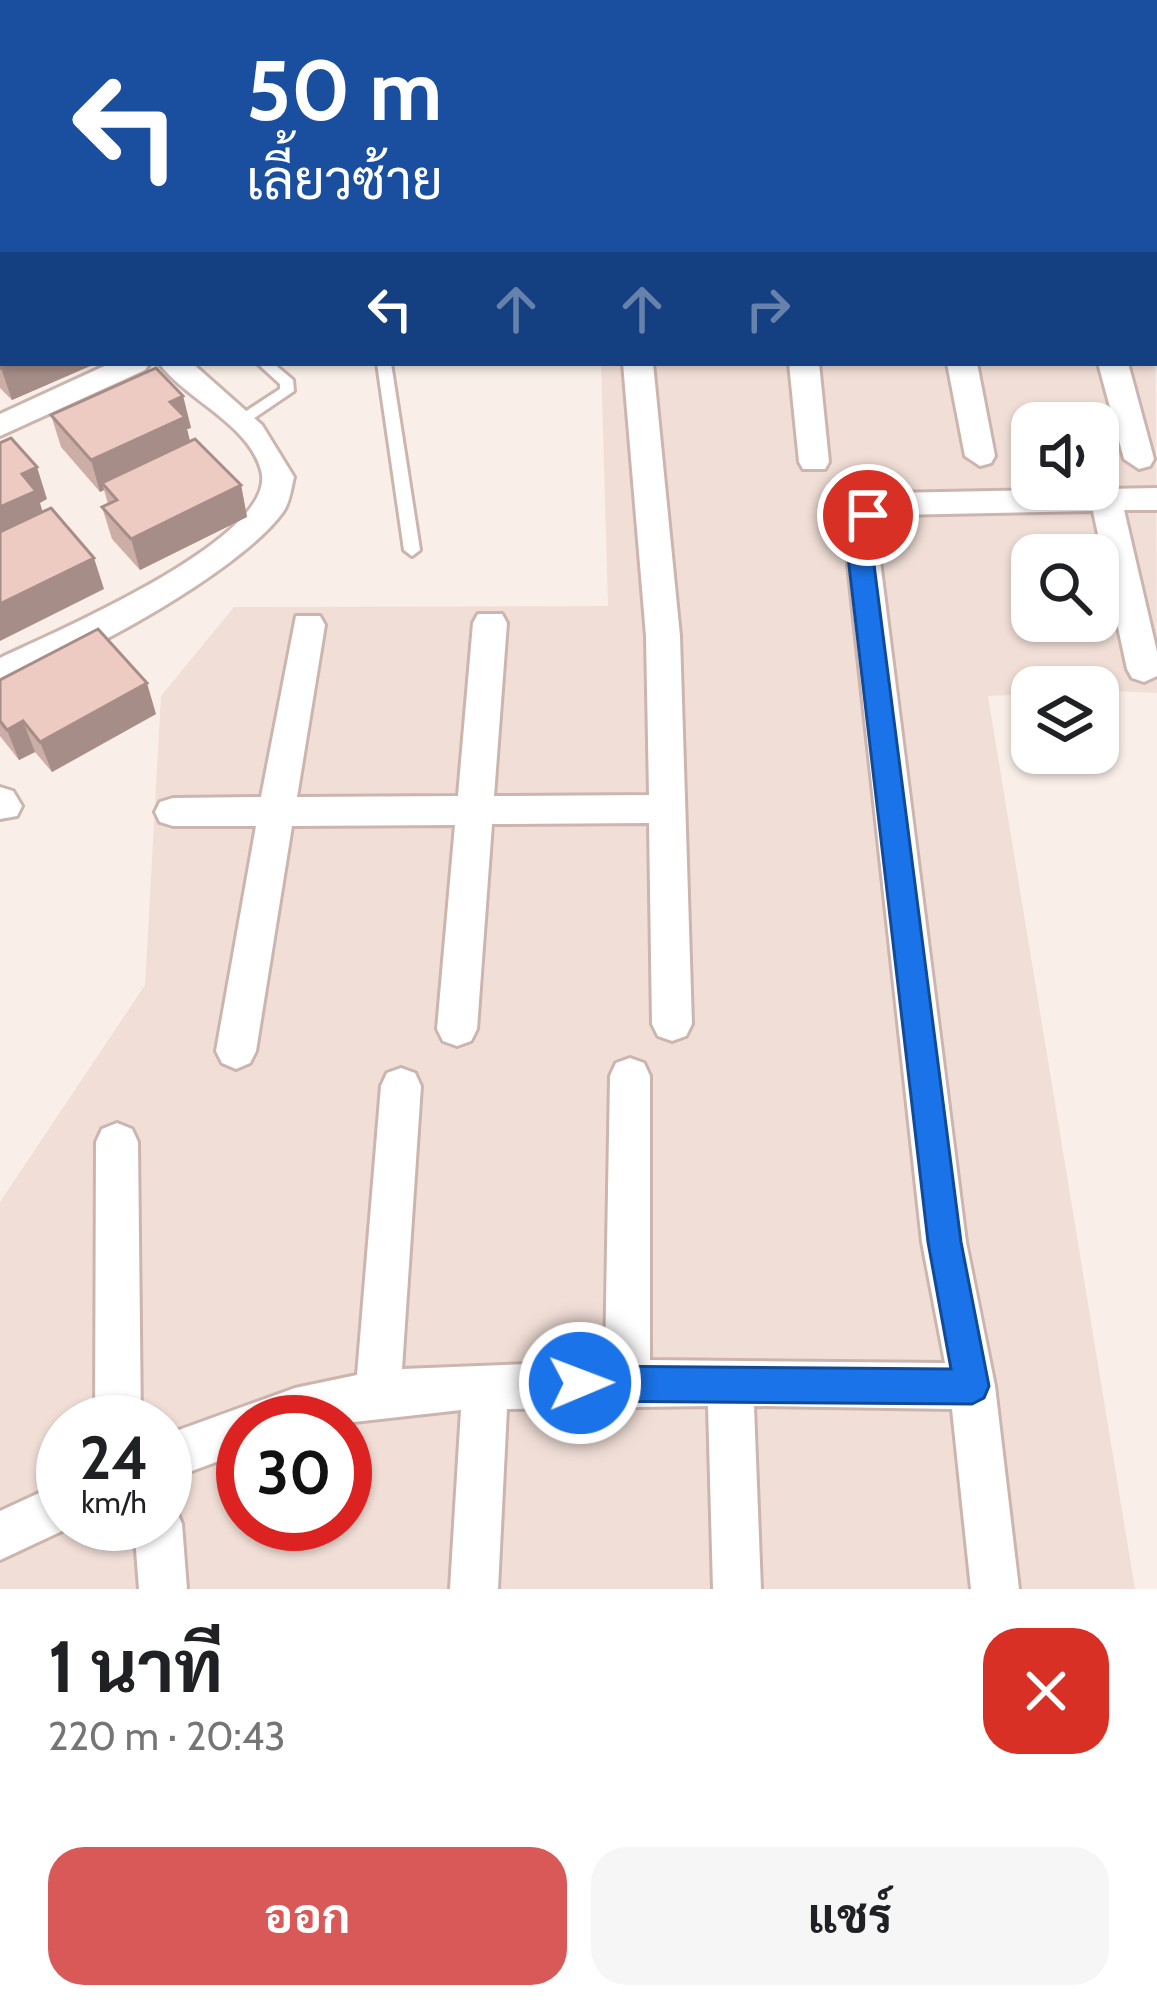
<!DOCTYPE html>
<html lang="th">
<meta charset="utf-8">
<style>
:root{--surface:#fff;--page:#f6f6f6;--text:#202124;--muted:#757577;--accent:#d95958}
body{margin:0;font-family:Cabin,Sarabun,sans-serif;background:var(--page);color:var(--text);height:100vh;display:flex;flex-direction:column;font-size:45px;white-space:nowrap}
*{box-sizing:border-box;margin:0}
p{font-size:39px;color:var(--muted)}
.icon{flex:none;width:66px;height:66px;fill:none;stroke:currentColor;stroke-width:2;stroke-linecap:round;stroke-linejoin:round}
.map{position:relative;height:1589px;overflow:hidden}
.panel{display:flex;flex-direction:column;background:var(--surface);flex:1}
.panel>*{flex:none}
.top-card{position:absolute;left:0px;top:0px;width:1158px;height:366px;box-shadow:0 3px 9px #0004;background:#1a4fa0;color:#fff;overflow:hidden}
.buttons{position:absolute;left:1011px;top:402px;display:grid;gap:24px}
.buttons a{display:grid;place-items:center;width:108px;height:108px;border-radius:24px;background:var(--surface);box-shadow:0 3px 9px #0004;font-size:60px}
.speed{position:absolute;left:36px;top:1395px;display:flex;gap:24px;font-size:60px;font-weight:700;text-align:center}
.speed>*{display:grid;place-content:center;width:156px;height:156px;border-radius:50%;background:var(--surface);box-shadow:0 3px 9px #0004;line-height:1}
.speed small{font-size:30px;font-weight:400}
.speed .limit{border:18px solid #d22;background:#fff;color:#111}
.pin{position:absolute;display:grid;place-items:center;width:102px;height:102px;color:#fff;margin:-51px;border:6px solid #fff;border-radius:50%;box-shadow:0 3px 12px #0007}
.me{position:absolute;width:132px;margin:-66px;rotate:89deg;stroke-linejoin:round;filter:drop-shadow(0 0 9px #0008)}
.turn{display:flex;align-items:center;gap:42px;height:252px;padding:0 48px;font-size:54px}
.turn .icon{width:156px;height:156px;stroke-width:2.5}
.turn b{display:block;font-size:84px;line-height:102px}
.lanes{display:flex;align-items:center;height:114px;padding:0 48px;background:#0003;justify-content:center;gap:60px;direction:ltr}
.lanes .off{opacity:.35}
.round{display:grid;place-items:center;flex:none;width:126px;height:126px;border-radius:36px;background:var(--page)}
.summary{display:flex;align-items:center;justify-content:space-between;height:204px;padding:0 48px}
h1{font-size:72px;font-weight:700;line-height:90px}
.action{display:flex;gap:24px;margin-top:auto;padding:24px 48px}
.action a{flex:1;height:138px;border-radius:36px;background:var(--accent);color:#fff;font-size:48px;font-weight:700;line-height:138px;text-align:center}
.action a+a{background:var(--page);color:var(--text)}
.map>svg:first-child{display:block}
.residential{fill:#f1dfd7;fill-rule:evenodd}
.lines{fill:none;stroke-linecap:round;stroke-linejoin:round}
.lane-casing{stroke:#cbb5ae;stroke-width:6}
.street-casing{stroke:#cbb5ae;stroke-width:6}
.lane{fill:#fff;fill-rule:evenodd}
.street{fill:#fff;fill-rule:evenodd}
.wall{fill:#ccaea7}
.shaded-wall{fill:#a68d88}
.building{fill:#edcac2;stroke:#a68d88;stroke-width:3}
.route{fill:#1a73e8;stroke:#114b97;stroke-width:3}
</style>
<div class="map">
<svg width="1157" height="1589" viewBox="0 0 1157 1589">
<rect width="100%" height="100%" fill="#faefe8"/>
<path class="residential" d="M1155,208L1157,693L1032,687V694L988,696L1135,1589H0V1202L145,985L161,696L234,607L608,606L601,363H1155ZM1032,423H1098V489H1032ZM1032,555H1098V621H1032ZM63,1422H165V1524H63ZM243,1422H345V1524H243Z"/>
<g class="lines">
<g class="lane-casing">
<path id="lane" d="M142,0H169L165,3H138Z
M250,0H262L263,3H251Z
M313,0H325L327,3H315Z
M501,0H513L515,3H503Z
M804,0H819L822,3H807Z
M870,0H883L886,3H873Z
M1155,34H1157V42H1155Z
M257,363H273L293,380L294,391L244,425H234V419L280,389V384Z
M377,363H391L420,550L412,556L404,550Z"/>
</g>
<g class="street-casing">
<path id="street" d="M1155,52H1157L1155,67Z
M0,76H3V90H0Z
M1155,217H1157V233H1155Z
M111,363H150L145,370L0,436V414Z
M159,363H192L262,425L294,477C291,489 290,502 283,512C240,572 72,664 0,686V658C50,634 281,537 261,470C248,423 186,400 159,363Z
M623,363H653L680,636L692,1024L686,1036L672,1041L658,1036L652,1024L649,823L492,824L477,1029L471,1041L457,1046L443,1041L437,1029L455,825L292,826L256,1051L250,1063L236,1069L222,1063L216,1051L256,826H173L160,822L155,812L160,802L173,798L261,797L296,616H320L325,625L297,797L458,796L473,623L478,614H502L507,623L494,796L649,795L646,636Z
M789,363H819L829,462L825,469H803L799,462Z
M947,363H977L995,456L991,463L980,466L965,456Z
M1098,363H1128L1154,459L1150,466L1139,469L1124,459Z
M1157,488V510H1124L1157,652V676L1144,682L1132,678L1127,669L1093,511L895,515L876,529L966,1242L995,1386L1019,1589H971L952,1409L754,1406L761,1589H713L708,1406L507,1409L498,1589H450L461,1410L345,1423L243,1422V1452L165,1481V1435L295,1388L357,1375L381,1086L387,1073L401,1068L415,1073L421,1086L402,1369L605,1361L610,1076L616,1063L630,1058L644,1063L650,1076V1360L945,1363L922,1242L844,528L858,507L889,493Z
M0,787L13,791L22,806L17,816L0,819Z
M117,1123L132,1129L138,1142L141,1422H95L96,1142L102,1129Z
M63,1482V1524H77L0,1560V1511Z
M165,1503L175,1507L182,1524L187,1589H139L134,1524H165Z"/>
</g>
<use href="#lane" class="lane"/>
<use href="#street" class="street"/>
</g>
<path class="wall" d="M3,363H97L12,400L0,388V367Z
M183,396L191,428L187,429L190,442L241,485L247,517L140,570L112,539L102,507L108,504L104,490L100,492L61,447L51,415Z
M0,680L156,714L52,772L35,752L19,760L0,736Z"/>
<path class="shaded-wall" d="M3,180V215L0,216V181Z
M3,277V313L0,315V278Z
M14,363H97L12,400L1,368Z
M183,396L191,428L187,429L192,449L102,483L104,490L100,492L91,460L170,402Z
M37,467L47,499L40,503L46,523L0,544V507L22,474Z
M241,485L247,517L140,570L131,539Z
M94,558L104,589L0,641V604Z
M147,683L156,714L52,772L40,742Z
M23,721L35,752L19,760L7,730Z"/>
<path class="building" d="M0,158L3,161V180L0,181Z
M3,227V277L0,278V228Z
M3,312V363H14L1,368L0,313Z
M156,368L183,396L170,402L185,417L91,460L51,415Z
M11,438L37,467L22,474L36,491L0,507V443Z
M195,439L241,485L131,539L102,507L117,500L102,483Z
M51,508L94,558L0,604V532Z
M98,629L147,683L40,742L23,721L7,730L0,721V680Z"/>
<path class="route" d="M868,507L880,515L872,528L873,557L961,1242L989,1386L984,1398L972,1404L580,1401L567,1395L562,1383L567,1371L580,1366L951,1369L928,1242L848,557V528L860,509Z"/>
</svg>
<div class="buttons">
<a><svg class="icon" aria-label="sound" viewBox="0 0 24 24"><path d="M4 9h4l5-4v14l-5-4H4zM17 9q2 3 0 6"/></svg></a>
<a><svg class="icon" aria-label="search" viewBox="0 0 24 24"><circle cx="10" cy="10" r="6"/><path d="M15 15l6 6"/></svg></a>
<a><svg class="icon" aria-label="layers" viewBox="0 0 24 24"><path d="M12 4l9 5-9 5-9-5zM3 14l9 5 9-5"/></svg></a>
</div>
<div class="speed"><div>24<small>km/h</small></div><div class="limit">30</div></div>
<div class="pin" style="left:868px;top:515px;background:#d93025"><svg class="icon" aria-label="arrive" viewBox="0 0 24 24"><path d="M6 21V4h12l-3 4 3 4H6"/></svg></div>
<svg class="me" style="left:580px;top:1383px" viewBox="-20 -20 40 40"><circle r="17" fill="#1a73e8" stroke="#fff" stroke-width="3"/><path d="M0-11L8 9 0 5-8 9z" fill="#fff"/></svg>
<div class="top-card">
<div class="turn"><svg class="icon" aria-label="left" viewBox="0 0 24 24"><path d="M17 20v-9H6M10 6l-5 5 5 5"/></svg><div><b>50 m</b>เลี้ยวซ้าย</div></div>
<div class="lanes"><svg class="icon" aria-label="left" viewBox="0 0 24 24"><path d="M17 20v-9H6M10 6l-5 5 5 5"/></svg><svg class="icon off" aria-label="ahead" viewBox="0 0 24 24"><path d="M12 20V5M6 11l6-6 6 6"/></svg><svg class="icon off" aria-label="ahead" viewBox="0 0 24 24"><path d="M12 20V5M6 11l6-6 6 6"/></svg><svg class="icon off" aria-label="right" viewBox="0 0 24 24"><path d="M7 20v-9h11M14 6l5 5-5 5"/></svg></div>
</div>
</div>
<section class="panel">
<div class="summary"><div><h1>1 นาที</h1><p>220 m · 20:43</p></div><a class="round" style="background:#d93025;color:#fff"><svg class="icon" aria-label="close" viewBox="0 0 24 24"><path d="M6 6l12 12M18 6L6 18"/></svg></a></div>
<div class="action"><a>ออก</a><a>แชร์</a></div>
</section>
